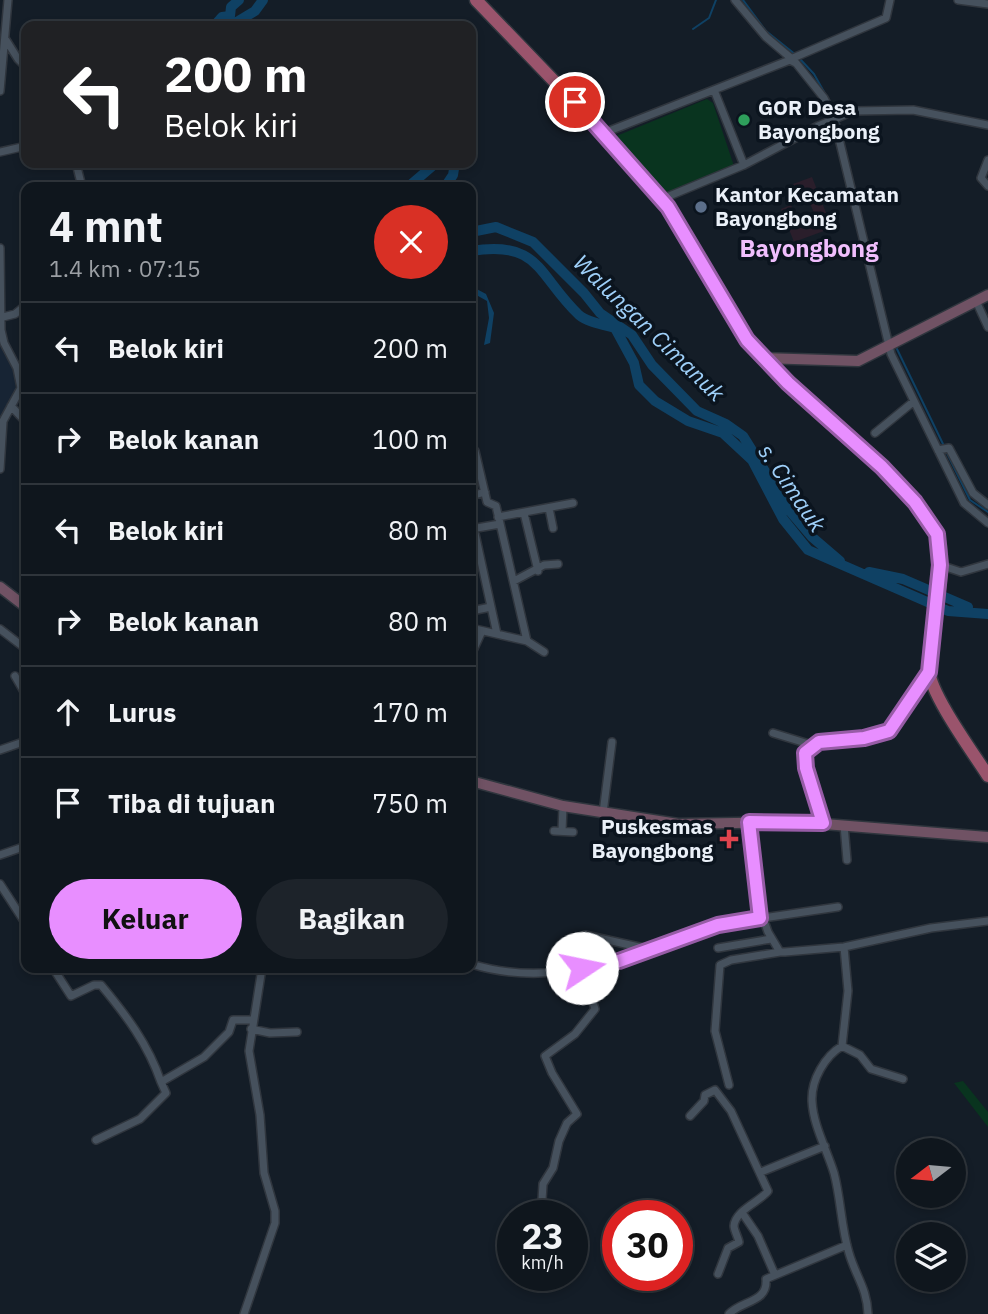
<!DOCTYPE html>
<html lang="id">
<meta charset="utf-8">
<style>
:root{--surface:#0f161d;--page:#1d232a;--text:#f1f3f6;--muted:#9b9fa4;--line:#2f353b;--accent:#e88eff}
body{margin:0;font-family:"IBM Plex Sans",sans-serif;background:var(--page);color:var(--text);height:100vh;display:flex;flex-direction:column;font-size:26px;white-space:nowrap}
*{box-sizing:border-box;margin:0}
p{font-size:23px;color:var(--muted)}
.icon{flex:none;width:38px;height:38px;fill:none;stroke:currentColor;stroke-width:2;stroke-linecap:round;stroke-linejoin:round}
.map{position:relative;flex:1;overflow:hidden}
.drawer{position:absolute;left:21px;top:182px;width:455px;height:791px;display:flex;flex-direction:column;background:var(--surface);border-radius:14px;box-shadow:0 4px 10px #0003,0 0 0 2px var(--line)}
.drawer>*{flex:none}
.hud{position:absolute;left:21px;top:21px;width:455px;height:147px;border-radius:14px;box-shadow:0 4px 10px #0003,0 0 0 2px var(--line);background:#202124;color:#fff;overflow:hidden}
.needle{width:46px;rotate:254deg}
.fabs{position:absolute;left:896px;top:1138px;display:grid;gap:14px}
.fabs a{display:grid;place-items:center;width:70px;height:70px;border-radius:50%;background:var(--surface);box-shadow:0 4px 10px #0003,0 0 0 2px var(--line);font-size:35px}
.speed{position:absolute;left:497px;top:1200px;display:flex;gap:14px;font-size:35px;font-weight:700;text-align:center}
.speed>*{display:grid;place-content:center;width:91px;height:91px;border-radius:50%;background:var(--surface);box-shadow:0 4px 10px #0003,0 0 0 2px var(--line);line-height:1}
.speed small{font-size:18px;font-weight:400}
.speed .limit{border:10px solid #d22;background:#fff;color:#111}
.pin{position:absolute;display:grid;place-items:center;width:60px;height:60px;color:#fff;margin:-30px;border:4px solid #fff;border-radius:50%;box-shadow:0 2px 7px #0007}
.me{position:absolute;width:77px;margin:-38px;rotate:79deg;stroke-linejoin:round;filter:drop-shadow(0 0 5px #0008)}
.turn{display:flex;align-items:center;gap:24px;height:147px;padding:0 28px;font-size:32px}
.turn .icon{width:91px;height:91px;stroke-width:2.5}
.turn b{display:block;font-size:49px;line-height:60px}
.round{display:grid;place-items:center;flex:none;width:74px;height:74px;border-radius:37px;background:var(--page)}
.head{display:flex;align-items:center;justify-content:space-between;height:119px;padding:0 28px}
h1{font-size:42px;font-weight:800;line-height:52px}
.button{display:flex;gap:14px;margin-top:auto;padding:14px 28px}
.button a{flex:1;height:80px;border-radius:42px;background:var(--accent);color:#111;font-size:28px;font-weight:800;line-height:80px;text-align:center}
.button a+a{background:var(--page);color:var(--text)}
ul{padding:0;list-style:none}
li{display:flex;align-items:center;gap:21px;height:91px;padding:0 28px;border-top:2px solid var(--line)}
li div{flex:1}
li b{display:block;font-size:26px}
li em{font-style:normal}
.map>svg:first-child{display:block}
.built{fill:#172434}
.education{fill:#2a1e2b}
.green{fill:#09341f}
.water{fill:#0f4164}
.lines{fill:none;stroke-linecap:round;stroke-linejoin:round}
.stream{stroke:#0f4164;stroke-width:2}
.river{stroke:#0f4164;stroke-width:10}
.street-casing{stroke:#30363e;stroke-width:10}
.secondary-casing{stroke:#30363e;stroke-width:13}
.primary-casing{stroke:#30363e;stroke-width:15}
.street{stroke:#46515d;stroke-width:7}
.secondary{stroke:#705264;stroke-width:10}
.primary{stroke:#9a546c;stroke-width:12}
.route-casing{stroke:#975ca6;stroke-width:18}
.route{stroke:#e88eff;stroke-width:12}
.leisure-dot{fill:#2e9e5b;stroke:#0b141e;stroke-width:2.5}
.service-dot{fill:#5c6f8a;stroke:#0b141e;stroke-width:2.5}
.health-dot{fill:#e0444e;stroke:#0b141e;stroke-width:2.5}
.labels{text-anchor:middle;stroke-width:7;stroke-linejoin:round;paint-order:stroke}
.poi-label{font-size:21px;font-weight:bold;fill:#eaf0f8;stroke:#0b141e;text-anchor:start}
.water-label{font-size:23px;font-style:italic;fill:#9ecff8;stroke:#0b141e}
.quarter-label{font-size:24px;font-weight:bold;fill:#f0befd;stroke:#0b141e}
</style>
<div class="map">
<svg width="988" height="1314" viewBox="0 0 988 1314">
<rect width="100%" height="100%" fill="#141d27"/>
<path class="built" d="M0,346L13,370L16,388L0,417Z"/>
<path class="education" d="M812,177L832,228L794,242L781,209L791,205L800,228L818,222L805,192L797,194L793,184Z"/>
<path class="green" d="M707,99L713,103L734,166L661,200L609,139Z
M963,1081L988,1112V1127L954,1083Z"/>
<path class="water" d="M471,286L486,294L494,313L490,343L484,345L489,318L487,301L471,292Z"/>
<g class="lines">
<path class="stream" d="M743,0L766,31L796,55
M693,29L709,18L716,0
M800,59L814,74L837,115
M838,120L843,142
M896,347L944,446
M946,451L970,500L988,512"/>
<path class="river" d="M214,26L222,17L230,16L231,7L239,0
M230,26L255,11L263,0
M408,187L436,163
M445,187L453,175L455,163
M471,232L496,227L533,242L584,293L600,313L632,335L652,365L697,411L726,424L743,436L789,510L812,537L840,561
M471,251C541,240 537,275 579,315C587,322 604,325 615,328L634,363L639,385L655,401L688,421L723,433L752,460L783,519L808,550L948,611L988,614
M869,572L903,579L968,607"/>
<g class="street-casing">
<path id="street" d="M735,0L766,37L792,59
M958,0L988,4
M6,40L18,59L26,67
M793,58L886,18L890,0
M714,90L744,165
M0,91L8,0
M604,133L790,60L796,63L824,98L834,118L891,354L964,503L988,523
M0,152L26,146
M988,160L981,178L988,186
M76,163L82,187
M91,187H113
M662,199L744,165L818,126L854,111L913,110L988,125
M0,248L1,330L4,343L17,368L21,388L3,421L0,469
M976,301L988,327
M3,317L15,314L26,305
M11,406L26,422
M875,433L913,402
M471,448L475,451L487,502L496,506L527,641
M938,450L949,448L973,493L988,505
M471,496L485,492
M549,508L553,528
M524,513L538,571
M498,517L573,503
M471,529L500,524
M474,529L497,634
M940,565L961,572L988,564
M514,581L544,565L558,564
M471,611L491,607
M471,628L527,641L544,652
M0,629L26,649
M471,655L482,631
M15,676L26,695
M773,733L812,745
M0,750L26,741
M603,813L612,742
M749,822L760,918
M823,823L806,768C799,727 865,742 889,731L929,672
M844,825L847,860
M554,831L573,832
M562,831L563,806
M0,855L26,846
M0,884L26,924
M763,918L838,907
M585,935L648,949
M718,948L771,939
M471,964C579,997 661,933 763,918L768,932L780,952H785L844,947L931,928L988,921
M596,966L598,939
M53,968L71,996L94,985H101C126,1015 148,1044 161,1082L204,1057L229,1032L233,1020H252
M251,1029L270,1033L297,1032
M842,1046L848,991L844,947
M729,1085L715,1031L720,965L731,960L780,952
M690,1116L704,1101L705,1095L715,1090L731,1111L768,1191C761,1201 735,1210 734,1226C734,1230 738,1237 739,1242L728,1248L718,1274
M96,1140L140,1119L166,1093L161,1082
M761,1172L825,1146
M743,1214L758,1236L775,1275
M541,1216L543,1184L553,1168L559,1141L567,1123L577,1114L552,1073L545,1056L575,1034L595,1009L582,968
M244,1314L275,1223V1211L264,1173L260,1115L249,1051L262,968
M729,1314C742,1300 768,1303 766,1279L847,1245
M868,1314C867,1288 856,1277 849,1253C841,1227 841,1199 834,1173C827,1150 813,1125 812,1101C811,1080 825,1056 842,1046L860,1055L871,1069L903,1079"/>
</g>
<g class="secondary-casing">
<path id="secondary" d="M762,358L858,361L988,295
M0,587L26,607
M471,781L563,806L678,824L799,822L988,837"/>
</g>
<g class="primary-casing">
<path id="primary" d="M476,0L604,133L662,199L747,340C790,391 847,430 893,479C908,495 926,512 936,533C951,564 927,633 929,670C930,694 974,754 988,776"/>
</g>
<use href="#street" class="street"/>
<use href="#secondary" class="secondary"/>
<use href="#primary" class="primary"/>
</g>
<g class="lines">
<g class="route-casing">
<path id="route" d="M575,102L668,207L747,340L788,383L882,467L915,502L937,534L940,565L929,672L889,731L864,738L819,742L805,753L806,768L823,823L749,822L760,918L718,925L619,961L582,968"/>
</g>
<use href="#route" class="route"/>
</g>
<circle class="leisure-dot" cx="744" cy="120" r="7"/>
<circle class="service-dot" cx="701" cy="207" r="7"/>
<path class="health-dot" d="M725.5 828.5h7v7h7v7h-7v7h-7v-7h-7v-7h7z"/>
<g class="labels">
<g class="poi-label">
<text x="758" y="115">GOR Desa<tspan x="758" dy="24">Bayongbong</tspan></text>
<text x="715" y="202">Kantor Kecamatan<tspan x="715" dy="24">Bayongbong</tspan></text>
<text x="713" y="834" text-anchor="end">Puskesmas<tspan x="713" dy="24">Bayongbong</tspan></text>
</g>
<g class="water-label">
<text transform="translate(649 328) rotate(44)" y="8">Walungan Cimanuk</text>
<text transform="translate(792 488) rotate(56)" y="8">s. Cimauk</text>
</g>
<g class="quarter-label">
<text x="809" y="257">Bayongbong</text>
</g>
</g>
</svg>
<div class="fabs">
<a><svg class="needle" viewBox="-14 -14 28 28"><path d="M0-13l5 13h-10z" fill="#e53935"/><path d="M0 13l5-13h-10z" fill="#9b9fa4"/></svg></a>
<a><svg class="icon" aria-label="layers" viewBox="0 0 24 24"><path d="M12 4l9 5-9 5-9-5zM3 14l9 5 9-5"/></svg></a>
</div>
<div class="speed"><div>23<small>km/h</small></div><div class="limit">30</div></div>
<div class="pin" style="left:575px;top:102px;background:#d93025"><svg class="icon" aria-label="arrive" viewBox="0 0 24 24"><path d="M6 21V4h12l-3 4 3 4H6"/></svg></div>
<svg class="me" style="left:582px;top:968px" viewBox="-20 -20 40 40"><circle r="19" fill="#fff"/><path d="M0-13L10 11 0 6-10 11z" fill="#e88eff"/></svg>
<div class="hud">
<div class="turn"><svg class="icon" aria-label="left" viewBox="0 0 24 24"><path d="M17 20v-9H6M10 6l-5 5 5 5"/></svg><div><b>200 m</b>Belok kiri</div></div>
</div>
<section class="drawer">
<div class="head"><div><h1>4 mnt</h1><p>1.4 km · 07:15</p></div><a class="round" style="background:#d93025;color:#fff"><svg class="icon" aria-label="close" viewBox="0 0 24 24"><path d="M6 6l12 12M18 6L6 18"/></svg></a></div>
<ul>
<li><svg class="icon" aria-label="left" viewBox="0 0 24 24"><path d="M17 20v-9H6M10 6l-5 5 5 5"/></svg><div><b>Belok kiri</b></div><em>200 m</em></li>
<li><svg class="icon" aria-label="right" viewBox="0 0 24 24"><path d="M7 20v-9h11M14 6l5 5-5 5"/></svg><div><b>Belok kanan</b></div><em>100 m</em></li>
<li><svg class="icon" aria-label="left" viewBox="0 0 24 24"><path d="M17 20v-9H6M10 6l-5 5 5 5"/></svg><div><b>Belok kiri</b></div><em>80 m</em></li>
<li><svg class="icon" aria-label="right" viewBox="0 0 24 24"><path d="M7 20v-9h11M14 6l5 5-5 5"/></svg><div><b>Belok kanan</b></div><em>80 m</em></li>
<li><svg class="icon" aria-label="ahead" viewBox="0 0 24 24"><path d="M12 20V5M6 11l6-6 6 6"/></svg><div><b>Lurus</b></div><em>170 m</em></li>
<li><svg class="icon" aria-label="arrive" viewBox="0 0 24 24"><path d="M6 21V4h12l-3 4 3 4H6"/></svg><div><b>Tiba di tujuan</b></div><em>750 m</em></li>
</ul>
<div class="button"><a>Keluar</a><a>Bagikan</a></div>
</section>
</div>
